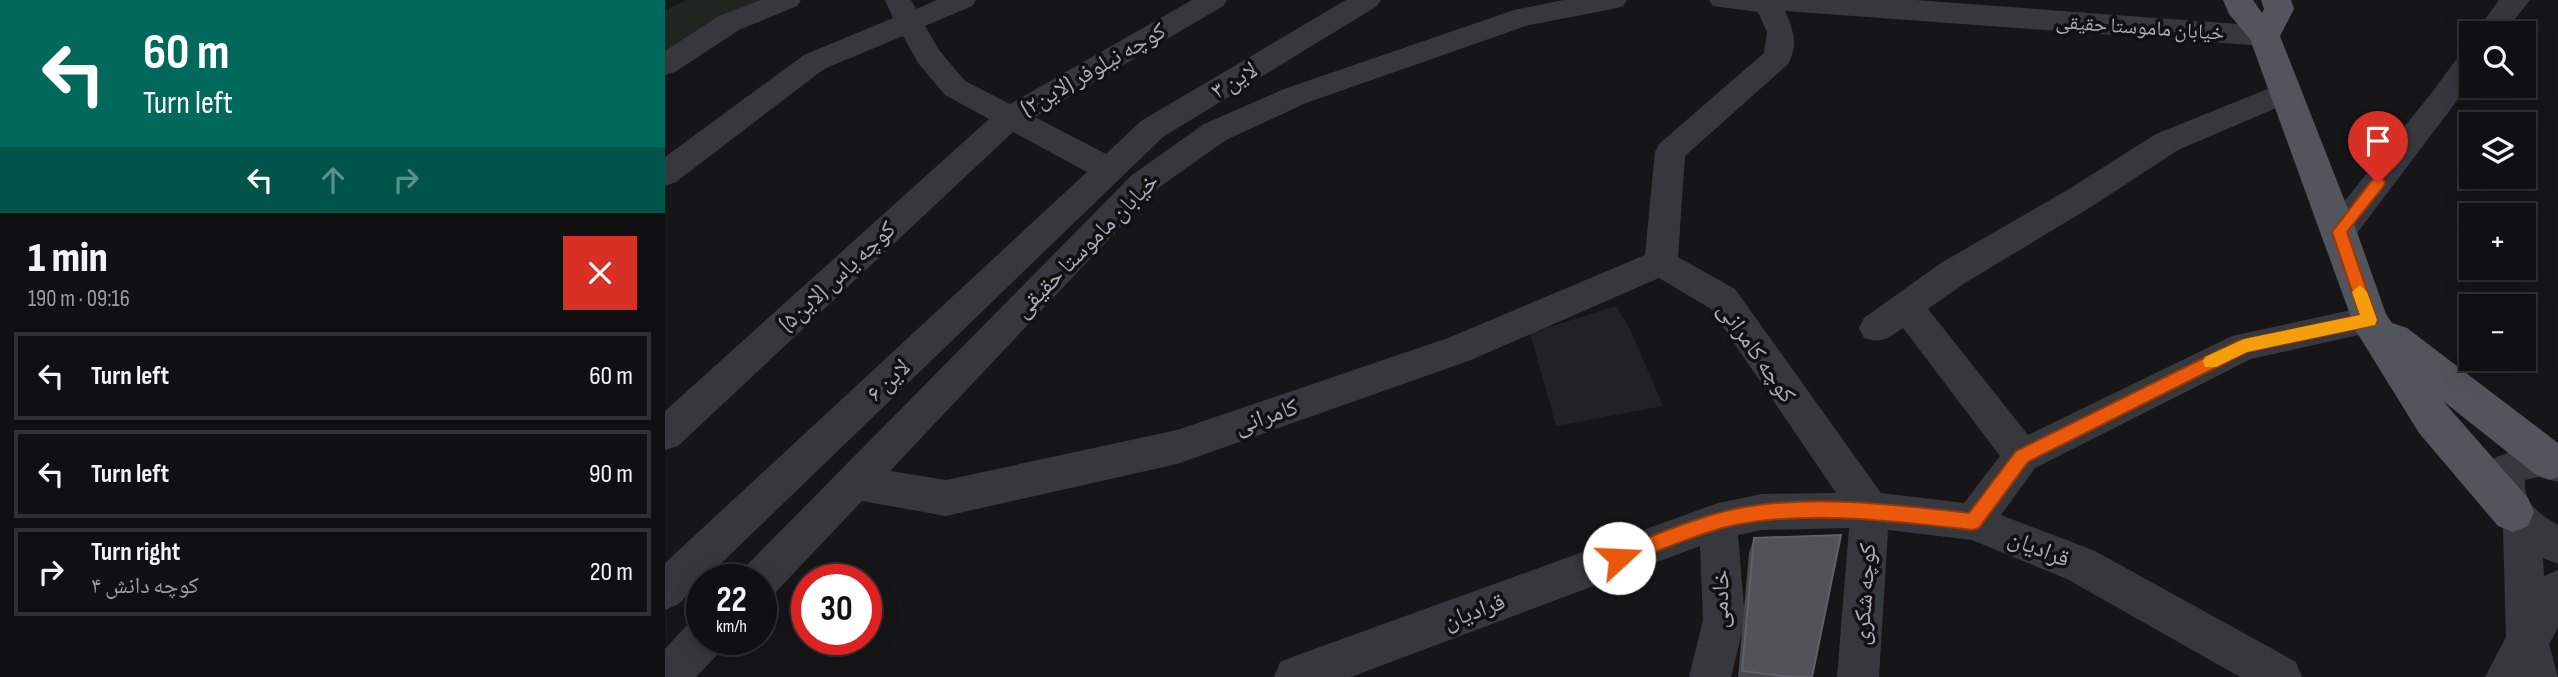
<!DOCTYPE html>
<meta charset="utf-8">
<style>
:root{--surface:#101012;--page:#19191b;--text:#f1f3f6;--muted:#9c9d9f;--line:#303032}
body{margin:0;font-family:"Sofia Sans Condensed","Noto Naskh Arabic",sans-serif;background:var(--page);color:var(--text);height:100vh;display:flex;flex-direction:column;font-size:26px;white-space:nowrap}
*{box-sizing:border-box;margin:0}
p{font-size:23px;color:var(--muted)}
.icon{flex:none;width:38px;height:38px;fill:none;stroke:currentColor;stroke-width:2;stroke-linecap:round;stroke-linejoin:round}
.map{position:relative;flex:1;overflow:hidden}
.details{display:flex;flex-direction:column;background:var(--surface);width:665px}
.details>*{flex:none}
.banner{background:#00695c;color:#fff;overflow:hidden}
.fabs{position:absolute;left:1794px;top:21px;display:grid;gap:14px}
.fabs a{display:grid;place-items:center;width:77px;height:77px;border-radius:0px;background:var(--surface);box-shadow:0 4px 18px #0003,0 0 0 2px var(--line);font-size:35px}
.speed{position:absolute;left:21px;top:564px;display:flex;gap:14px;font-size:35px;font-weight:700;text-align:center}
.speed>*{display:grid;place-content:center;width:91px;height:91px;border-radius:50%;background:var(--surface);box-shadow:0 4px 18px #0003,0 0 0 2px var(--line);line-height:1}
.speed small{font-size:18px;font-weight:400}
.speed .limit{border:10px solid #d22;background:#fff;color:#111}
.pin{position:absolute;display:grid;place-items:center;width:60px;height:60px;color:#fff;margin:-72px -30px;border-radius:50% 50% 50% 0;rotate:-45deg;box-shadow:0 0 7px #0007}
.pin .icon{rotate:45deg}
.me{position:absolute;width:77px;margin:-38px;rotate:70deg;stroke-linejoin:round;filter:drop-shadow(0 0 5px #0008)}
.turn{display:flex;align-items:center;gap:24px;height:147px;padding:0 28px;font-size:32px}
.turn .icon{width:91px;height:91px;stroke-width:2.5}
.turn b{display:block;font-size:49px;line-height:60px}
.lanes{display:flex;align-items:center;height:66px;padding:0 28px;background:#0003;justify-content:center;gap:35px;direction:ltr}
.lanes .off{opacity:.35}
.round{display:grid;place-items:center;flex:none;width:74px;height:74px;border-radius:0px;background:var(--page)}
.headline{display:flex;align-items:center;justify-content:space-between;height:119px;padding:0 28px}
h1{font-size:42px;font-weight:800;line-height:52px}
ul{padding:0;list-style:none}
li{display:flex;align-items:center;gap:21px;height:88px;margin:0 14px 10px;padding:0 14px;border:4px solid var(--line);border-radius:0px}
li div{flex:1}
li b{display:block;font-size:26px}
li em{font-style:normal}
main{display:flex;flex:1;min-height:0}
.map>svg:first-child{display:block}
.built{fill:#222225}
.green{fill:#1e261f}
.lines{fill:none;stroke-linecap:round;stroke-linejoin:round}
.minor{fill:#37383d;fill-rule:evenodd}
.major{fill:#53555c;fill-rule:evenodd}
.wall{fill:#47494d}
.building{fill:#525359;stroke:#5f6168;stroke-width:2}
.route{fill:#ea580c;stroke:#983908;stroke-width:2}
.slow{fill:#f59e0b}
.labels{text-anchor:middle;stroke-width:7;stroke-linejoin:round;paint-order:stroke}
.far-street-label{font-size:21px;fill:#a8adb8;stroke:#111113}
.street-label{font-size:24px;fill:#a8adb8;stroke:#111113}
</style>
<main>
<section class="details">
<div class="banner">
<div class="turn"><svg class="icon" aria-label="left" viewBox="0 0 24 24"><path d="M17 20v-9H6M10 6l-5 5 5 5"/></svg><div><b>60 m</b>Turn left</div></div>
<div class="lanes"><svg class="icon" aria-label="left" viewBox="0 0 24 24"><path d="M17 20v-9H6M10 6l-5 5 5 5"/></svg><svg class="icon off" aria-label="ahead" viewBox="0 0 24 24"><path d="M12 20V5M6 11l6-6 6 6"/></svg><svg class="icon off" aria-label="right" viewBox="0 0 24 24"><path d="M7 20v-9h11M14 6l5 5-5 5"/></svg></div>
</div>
<div class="headline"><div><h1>1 min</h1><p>190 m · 09:16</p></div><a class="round" style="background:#d93025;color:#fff"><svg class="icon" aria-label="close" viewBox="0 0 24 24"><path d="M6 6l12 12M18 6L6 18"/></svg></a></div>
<ul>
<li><svg class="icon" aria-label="left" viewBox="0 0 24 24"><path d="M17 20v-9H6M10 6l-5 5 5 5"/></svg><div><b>Turn left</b></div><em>60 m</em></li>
<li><svg class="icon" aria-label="left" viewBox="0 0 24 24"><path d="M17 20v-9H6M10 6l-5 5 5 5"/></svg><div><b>Turn left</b></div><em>90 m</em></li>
<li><svg class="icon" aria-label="right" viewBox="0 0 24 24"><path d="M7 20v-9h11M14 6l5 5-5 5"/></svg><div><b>Turn right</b><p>کوچه دانش ۴</p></div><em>20 m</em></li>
</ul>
</section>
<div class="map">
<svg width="1893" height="677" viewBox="0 0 1893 677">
<rect width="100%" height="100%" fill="#161618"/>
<path class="built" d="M951,306L964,327L998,406L891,426L865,333Z"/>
<path class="green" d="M22,0H104L0,53V10Z"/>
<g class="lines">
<path class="minor" d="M96,0H136L132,6L74,30L10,72L0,75V51L54,16Z
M220,0H246L251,9L272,0H311L307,6L260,26L274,50L300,81L345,104L527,0H562L558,6L370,117L441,154L476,121L681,0H716L712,6L498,137L40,579H37L14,604L0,610V563L422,172L348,132L13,446L0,450V411L324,119L280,95L253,63L238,36L159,69L11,182L0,186V157L139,55L228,18Z
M899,0H962L958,6L948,9L864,25L641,103L561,140L489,191L225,471L281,480L512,430L783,338L980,255L990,152L994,144L1099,53L1102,32L1093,12L1048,6L1044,0H1250L1599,26L1609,29L1613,36L1609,43L1599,46L1120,11C1128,29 1134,45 1123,64L1020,156L1013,257L1070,289L1216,493L1299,503L1335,456L1238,328C1224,338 1216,344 1199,338L1194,328L1199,318L1276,263L1404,189L1491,134L1610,86L1620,82L1630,86L1635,93L1630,100L1513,150L1426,207L1300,283L1263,309L1363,435L1567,336L1704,306L1716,310L1721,320L1716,330L1586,359L1370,468L1336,515L1430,551L1631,662L1637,677H1575L1402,579L1307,540L1223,530L1214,677H1172L1184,528L1097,530L1073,535L1080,620L1066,677H1024L1038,620L1035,546L686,677H609L615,662L630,656L1053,503L1097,494L1171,493L1046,309L994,278L806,360L512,464L281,516L197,501L110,593L96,598V579H76L82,565L467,175L539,124L619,89L849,10Z
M1834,0H1865L1839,33H1810Z
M1806,50V82L1686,241L1674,245L1662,241L1658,232L1662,223L1768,91L1796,53Z
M1867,444L1893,448V482L1873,477L1860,480C1858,503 1874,514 1893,525V564L1878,558L1879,576L1893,570V628L1884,644L1893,677H1820L1841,637L1838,529L1826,507L1821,484L1829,458Z
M37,619V639H59L53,654L31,677H0V649L23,624Z"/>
<path class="major" d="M1558,0H1588L1597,13L1599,9L1596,0H1626L1629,9L1615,36L1692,232L1721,314L1727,323L1742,328L1893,443V477L1885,480L1870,474L1778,401L1863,498L1869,512L1863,526L1848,532L1833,526L1754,433L1691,331L1585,39L1564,14Z"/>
</g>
<path class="wall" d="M1089,538L1147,677H1073L1084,553Z"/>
<path class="building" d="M1176,535L1147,677H1125L1077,671L1089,538Z"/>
<path class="route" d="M1713,178L1718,179L1720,183L1718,187L1682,232L1712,320L1710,325L1582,352L1363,462L1314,528L1308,530C1228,521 1132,508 1054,529C1020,539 986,554 954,566L947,564L945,558L947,552C982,538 1017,523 1053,513C1128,492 1227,504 1304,513L1351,451L1573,341L1695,315L1667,232L1708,179Z"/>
<path class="slow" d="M1695,285L1702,292L1712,320L1710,325L1582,352L1551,367H1540L1538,362L1540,357L1579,339L1695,315L1687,292Z"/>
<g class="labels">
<g class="far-street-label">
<text transform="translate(1475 27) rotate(4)" y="7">خیابان ماموستا حقیقی</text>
</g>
<g class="street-label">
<text transform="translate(428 69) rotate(-30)" y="8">کوچه نیلوفر (لاین۲)</text>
<text transform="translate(569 80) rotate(-31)" y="8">لاین ۳</text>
<text transform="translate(421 245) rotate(-45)" y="8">خیابان ماموستا حقیقی</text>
<text transform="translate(172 276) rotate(-43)" y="8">کوچه یاس (لاین۵)</text>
<text transform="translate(1092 352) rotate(55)" y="8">کوچه کامرانی</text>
<text transform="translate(223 380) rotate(-43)" y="8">لاین ۶</text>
<text transform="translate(601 416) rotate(-19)" y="8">کامرانی</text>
<text transform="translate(1374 548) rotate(22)" y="8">قرادیان</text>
<text transform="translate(1199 594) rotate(-86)" y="8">کوچه شکری</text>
<text transform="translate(1055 599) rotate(-89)" y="8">خادمی</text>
<text transform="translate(809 611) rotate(-20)" y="8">قرادیان</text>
</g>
</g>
</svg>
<div class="fabs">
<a><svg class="icon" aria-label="search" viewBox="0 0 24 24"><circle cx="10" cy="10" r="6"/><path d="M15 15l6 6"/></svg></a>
<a><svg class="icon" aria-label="layers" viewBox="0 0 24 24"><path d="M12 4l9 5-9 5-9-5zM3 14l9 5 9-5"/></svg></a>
<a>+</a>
<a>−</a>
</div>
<div class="speed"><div>22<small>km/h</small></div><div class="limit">30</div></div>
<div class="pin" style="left:1713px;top:183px;background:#d93025"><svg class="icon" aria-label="arrive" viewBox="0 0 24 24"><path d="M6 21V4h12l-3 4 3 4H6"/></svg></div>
<svg class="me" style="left:954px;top:558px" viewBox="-20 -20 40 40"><circle r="19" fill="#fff"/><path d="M0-13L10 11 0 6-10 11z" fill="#ea580c"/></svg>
</div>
</main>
